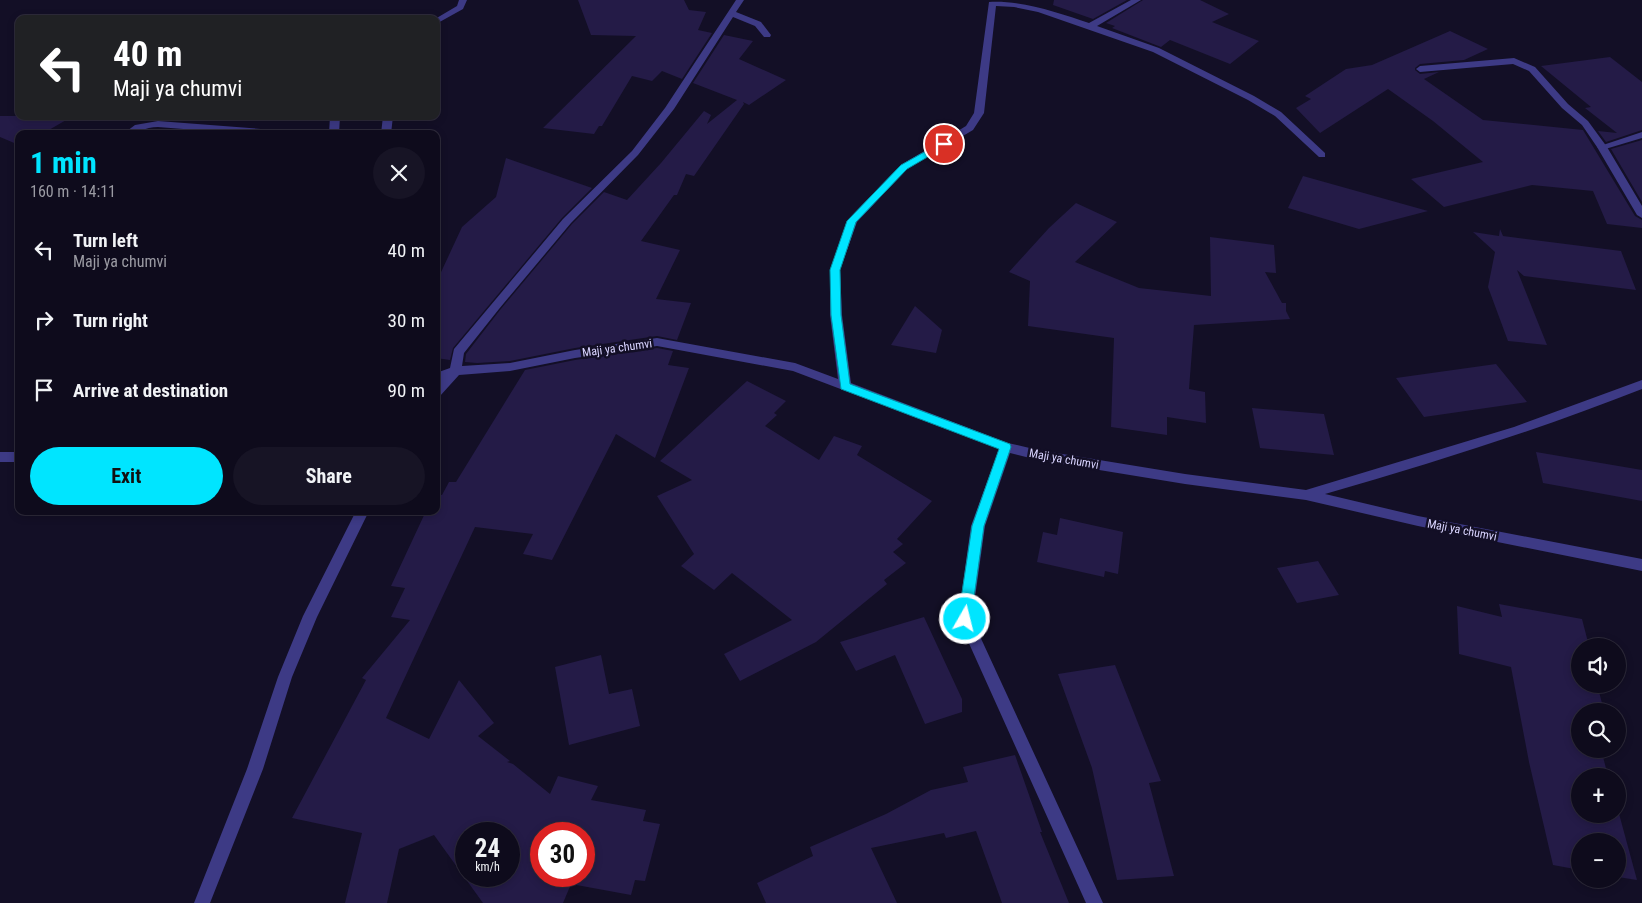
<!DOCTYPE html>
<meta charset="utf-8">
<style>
:root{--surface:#0e0b1c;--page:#171425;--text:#f1f3f6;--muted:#9b9ba3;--line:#2e2b3b;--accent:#00e5ff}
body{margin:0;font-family:"Roboto Condensed",sans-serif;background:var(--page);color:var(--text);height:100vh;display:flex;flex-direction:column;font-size:19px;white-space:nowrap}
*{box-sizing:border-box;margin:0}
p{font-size:16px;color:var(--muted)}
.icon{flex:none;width:28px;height:28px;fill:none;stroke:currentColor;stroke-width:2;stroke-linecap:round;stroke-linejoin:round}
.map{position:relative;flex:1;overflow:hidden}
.sheet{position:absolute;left:15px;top:130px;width:425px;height:385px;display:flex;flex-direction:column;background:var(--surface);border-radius:10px;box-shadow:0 2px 8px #0003,0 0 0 1px var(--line)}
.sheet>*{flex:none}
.top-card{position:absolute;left:15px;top:15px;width:425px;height:105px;border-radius:10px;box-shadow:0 2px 8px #0003,0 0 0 1px var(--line);background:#202124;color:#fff;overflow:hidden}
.buttons{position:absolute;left:1571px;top:638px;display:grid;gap:10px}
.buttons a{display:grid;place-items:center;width:55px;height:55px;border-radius:50%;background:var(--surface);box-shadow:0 2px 8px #0003,0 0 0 1px var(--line);font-size:25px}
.speed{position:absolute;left:455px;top:822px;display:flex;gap:10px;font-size:25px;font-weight:700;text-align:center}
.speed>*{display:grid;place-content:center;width:65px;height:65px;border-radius:50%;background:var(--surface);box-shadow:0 2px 8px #0003,0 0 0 1px var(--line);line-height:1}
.speed small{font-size:12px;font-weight:400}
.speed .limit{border:8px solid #d22;background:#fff;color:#111}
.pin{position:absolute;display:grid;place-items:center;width:42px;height:42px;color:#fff;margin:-21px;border:2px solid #fff;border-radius:50%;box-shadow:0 1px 5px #0007}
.me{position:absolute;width:55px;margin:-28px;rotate:8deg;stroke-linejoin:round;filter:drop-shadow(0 0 4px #0008)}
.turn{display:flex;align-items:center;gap:18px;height:105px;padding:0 15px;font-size:22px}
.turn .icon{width:65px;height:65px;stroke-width:2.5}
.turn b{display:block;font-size:35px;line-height:42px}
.round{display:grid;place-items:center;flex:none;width:52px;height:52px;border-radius:26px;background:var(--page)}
.head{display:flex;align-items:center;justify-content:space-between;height:85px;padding:0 15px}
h1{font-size:30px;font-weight:700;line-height:38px;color:var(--accent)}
.primary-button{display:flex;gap:10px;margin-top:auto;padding:10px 15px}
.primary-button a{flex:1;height:58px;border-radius:30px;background:var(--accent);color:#111;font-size:20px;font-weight:700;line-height:58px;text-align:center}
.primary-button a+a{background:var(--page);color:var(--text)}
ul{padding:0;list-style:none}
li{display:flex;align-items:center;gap:15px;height:70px;padding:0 15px}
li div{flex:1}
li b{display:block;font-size:19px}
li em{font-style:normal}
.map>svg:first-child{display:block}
.building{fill:#241b47;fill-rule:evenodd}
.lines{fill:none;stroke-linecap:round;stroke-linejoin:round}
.lane{fill:#3d3a85;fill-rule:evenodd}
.street{fill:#3d3a85;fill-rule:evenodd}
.route{fill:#00e5ff;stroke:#0095a6}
.labels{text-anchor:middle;stroke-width:5;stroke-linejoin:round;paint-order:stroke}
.street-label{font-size:12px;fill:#d9d4ff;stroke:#130f26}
</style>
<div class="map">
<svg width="1642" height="903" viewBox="0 0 1642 903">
<rect width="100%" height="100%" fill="#130f26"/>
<path class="building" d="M578,0H684L689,10L706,12L698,30L712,33L682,79L662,71L652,81L632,76L602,126H599L594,134L543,128L636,36L591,35Z
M1054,0H1127L1093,19L1053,5Z
M1143,0H1200L1229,14L1212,22L1259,41L1230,64L1170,40L1161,47L1112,28L1115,26L1106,23Z
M1450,31L1488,49L1464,60L1420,64L1415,68V70L1420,74L1439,72L1424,79L1483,120L1583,130L1635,216L1642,220V228L1607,224L1593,191L1532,185L1444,207L1411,179L1483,162L1433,121L1388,89L1320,133L1296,108L1311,99L1305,96L1346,69L1372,65Z
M724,35L753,41L739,59L786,80L749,105L743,102L744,104L694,176L686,174L677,195H674L641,241L680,250L656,299L691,303L677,340L657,336L575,348L510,361L477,363L465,362L466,354L500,310L572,224L604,192L627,200L661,163L704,111L711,115L707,124L737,100L693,83Z
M1610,57L1642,82V130L1606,142L1598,131L1617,133L1585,108L1591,107L1541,66Z
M0,116H73L42,134H19V145L0,137Z
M1642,140V202L1611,149Z
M506,158L592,188L562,218L453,348L450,360L436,358V283L462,227L496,197Z
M1303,176L1428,211L1359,229L1288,208Z
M1076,203L1117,222L1075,262L1139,288L1211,296L1210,237L1274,245L1276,273L1265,272L1282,303H1286V311L1290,319L1194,325L1189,389L1205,392L1206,423L1167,417V435L1111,427L1114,338L1028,326L1030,281L1009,272L1049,228Z
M1500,229L1503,236L1621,251L1636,290L1524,276L1517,270L1547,345L1508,341L1488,287L1495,252L1473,232L1499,236Z
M915,306L942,330L936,353L891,345Z
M657,348L673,351L668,365L689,368L655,458L616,434L552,560L523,554L533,534L475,527L386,718L429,739L459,680L494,723L478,736L510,761L507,762L513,764L550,794L558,776L598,786L591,800L646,810L643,821L660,824L645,881L635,880L631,895L571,884L563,903H483L434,835L399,849L387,903H345L362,833L292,818L366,680L362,678L410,620L391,617L405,588L391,586L426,511H436V494L442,495L449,482H456L525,370L575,360ZM466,834H509V876H466ZM541,834H584V876H541Z
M1496,364L1527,402L1424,417L1396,378Z
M747,381L786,401L774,413L777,415L765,426L819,460L834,436L862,446L857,455L932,501L897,539L903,544L893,552L906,563L884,580L887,584L816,642L740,681L724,654L792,620L732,573L714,590L681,566L694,554L657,496L692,480L660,461Z
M1252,408L1324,414L1334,455L1260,448Z
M1536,452L1642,470V501L1543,483Z
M1060,518L1123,532L1118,574L1105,571L1104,577L1037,562L1043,532L1057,535Z
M1318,561L1339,595L1297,603L1277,568Z
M1499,604L1582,619L1589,646H1580V684H1597L1604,711H1580V749H1601L1608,776H1580V814H1618V810L1637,880L1618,877V841H1580V870L1553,865L1529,762L1511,667L1459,654L1457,606L1502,617Z
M924,617L962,699V712L925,724L895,655L856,671L840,642Z
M601,655L609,694L632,689L640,726L569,745L555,667Z
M1115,665L1161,781L1149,783L1174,876L1117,880L1092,768L1058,674Z
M1015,755L1042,832H1040L1069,903H1002L976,831L946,838L944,833L871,848L897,903H766L757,883L813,856L810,847L886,814L931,790L968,782L963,767Z"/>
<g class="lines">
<path class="lane" d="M1642,132V138L1602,150L1597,147Z"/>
<path class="street" d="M459,0H467L463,9L436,24L435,19L457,6Z
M736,0H744L736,12L761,22L771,35L770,37H764L755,26L733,17L674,109L638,155L571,223L499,309L464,353L462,366L510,363L575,350L657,338L795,363L838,379L830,315V270L847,221L901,165L966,126L974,113L989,2C1021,0 1059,13 1089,23L1131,0H1141L1097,26L1159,48L1254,96L1281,112L1325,153V157H1319L1275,116L1248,100L1153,52L1038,12L1014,7L996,6L984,113L973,130L907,169L857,222L840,270L842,315L851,383L1008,443L1038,450L1185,474L1306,490L1514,427L1642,380V389C1538,430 1432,463 1325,494L1418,516L1642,559V571L1418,526L1306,500L1185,484L1038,460L1010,453L985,526L972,619L1103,903H1086L958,619L971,526L999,449L793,371L657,346L575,358L510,371L459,375L440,396L436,397V385L441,380L436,381V373L450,368L454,349L563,219L632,151L665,108Z
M1514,58L1535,67L1568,104L1588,121L1607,147L1642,206V218L1637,215L1597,147L1582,125L1562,108L1529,71L1513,64L1420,72L1416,69L1420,66Z
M330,116H340L339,134H329Z
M383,116H393L391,134H381Z
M158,121L287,131L292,134H247L158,127C145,127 136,134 123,134L135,125Z
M0,452H19V462H0Z
M356,511H369L317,617L292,677L263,769L210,903H194L247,769L278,677L303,616Z"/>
</g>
<path class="route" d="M944,141L949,144L948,145L907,169L856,222L840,270L841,315L850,384L1010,444L1011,447L984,526L971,619L969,623L965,625L960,623L958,619L972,526L999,449L841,389L831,315L830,270L847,221L901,165Z"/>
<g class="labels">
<g class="street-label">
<text transform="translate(617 348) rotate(-8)" y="4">Maji ya chumvi</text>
<text transform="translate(1064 459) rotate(10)" y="4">Maji ya chumvi</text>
<text transform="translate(1462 530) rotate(11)" y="4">Maji ya chumvi</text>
</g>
</g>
</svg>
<div class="buttons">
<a><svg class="icon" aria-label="sound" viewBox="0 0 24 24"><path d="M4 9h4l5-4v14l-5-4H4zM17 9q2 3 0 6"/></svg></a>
<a><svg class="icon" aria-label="search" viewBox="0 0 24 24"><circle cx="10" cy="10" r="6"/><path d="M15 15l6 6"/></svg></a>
<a>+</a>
<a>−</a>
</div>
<div class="speed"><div>24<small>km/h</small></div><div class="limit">30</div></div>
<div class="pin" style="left:944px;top:144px;background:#d93025"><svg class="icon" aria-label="arrive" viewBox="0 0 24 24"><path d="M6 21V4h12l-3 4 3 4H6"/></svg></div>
<svg class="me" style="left:965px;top:619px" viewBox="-20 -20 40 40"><circle r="17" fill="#00e5ff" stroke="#fff" stroke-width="3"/><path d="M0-11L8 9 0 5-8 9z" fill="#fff"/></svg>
<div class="top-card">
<div class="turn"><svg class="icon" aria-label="left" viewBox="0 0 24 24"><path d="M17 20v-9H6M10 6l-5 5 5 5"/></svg><div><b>40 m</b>Maji ya chumvi</div></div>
</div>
<section class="sheet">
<div class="head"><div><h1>1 min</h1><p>160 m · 14:11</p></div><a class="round"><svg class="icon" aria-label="close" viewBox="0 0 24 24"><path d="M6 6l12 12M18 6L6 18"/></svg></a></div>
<ul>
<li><svg class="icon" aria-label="left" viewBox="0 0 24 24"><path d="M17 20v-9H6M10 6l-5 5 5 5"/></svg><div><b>Turn left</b><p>Maji ya chumvi</p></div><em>40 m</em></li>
<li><svg class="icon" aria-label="right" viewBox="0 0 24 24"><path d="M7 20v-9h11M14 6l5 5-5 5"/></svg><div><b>Turn right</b></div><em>30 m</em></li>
<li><svg class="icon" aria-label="arrive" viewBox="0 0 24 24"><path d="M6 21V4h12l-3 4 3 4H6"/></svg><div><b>Arrive at destination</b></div><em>90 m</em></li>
</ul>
<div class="primary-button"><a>Exit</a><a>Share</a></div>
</section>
</div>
